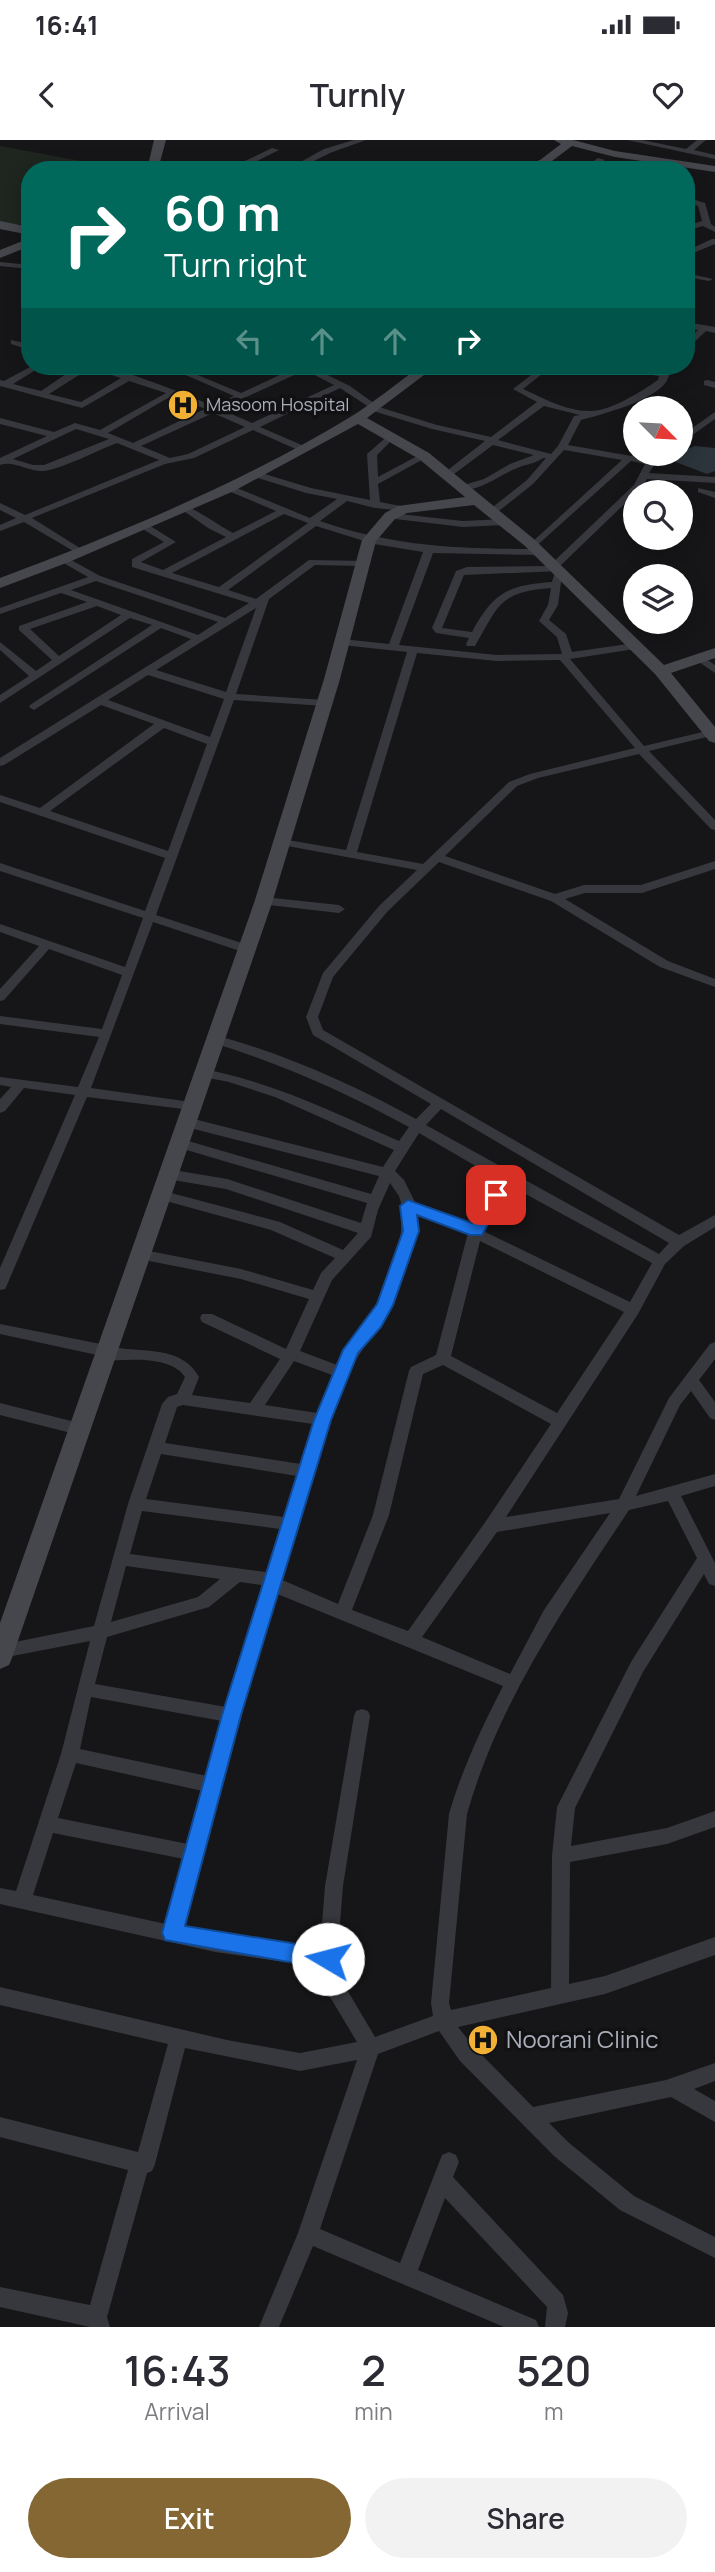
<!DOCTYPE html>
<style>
:root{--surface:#fff;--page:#f2f2f3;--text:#2b2b33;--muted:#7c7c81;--accent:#856733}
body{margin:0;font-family:Manrope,sans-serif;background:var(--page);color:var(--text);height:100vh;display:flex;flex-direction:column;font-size:26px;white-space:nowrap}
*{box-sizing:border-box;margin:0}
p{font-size:23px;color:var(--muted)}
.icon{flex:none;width:38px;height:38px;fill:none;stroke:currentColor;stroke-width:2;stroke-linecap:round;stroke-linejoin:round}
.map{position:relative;height:2187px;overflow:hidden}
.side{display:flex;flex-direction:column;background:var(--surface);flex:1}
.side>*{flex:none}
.banner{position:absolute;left:21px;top:21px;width:674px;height:214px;border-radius:28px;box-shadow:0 4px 18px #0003;background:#00695c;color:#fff;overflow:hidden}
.needle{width:46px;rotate:114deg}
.buttons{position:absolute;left:623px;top:256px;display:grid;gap:14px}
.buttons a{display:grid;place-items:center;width:70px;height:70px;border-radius:50%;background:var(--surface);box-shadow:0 4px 18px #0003;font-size:35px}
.pin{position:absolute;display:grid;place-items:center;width:60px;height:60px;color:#fff;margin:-30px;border-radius:14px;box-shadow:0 4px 10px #0006}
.me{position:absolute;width:77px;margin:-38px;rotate:278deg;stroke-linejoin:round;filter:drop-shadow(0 0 5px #0008)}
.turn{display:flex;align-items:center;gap:24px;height:147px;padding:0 28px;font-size:32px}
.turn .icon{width:91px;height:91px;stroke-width:2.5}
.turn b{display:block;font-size:49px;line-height:60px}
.lanes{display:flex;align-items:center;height:66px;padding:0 28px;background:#0003;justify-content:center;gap:35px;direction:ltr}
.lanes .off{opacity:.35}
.eta{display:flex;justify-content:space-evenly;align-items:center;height:119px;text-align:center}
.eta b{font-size:42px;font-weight:600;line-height:49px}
.cta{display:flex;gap:14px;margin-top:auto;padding:14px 28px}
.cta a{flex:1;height:80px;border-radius:42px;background:var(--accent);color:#fff;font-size:28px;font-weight:600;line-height:80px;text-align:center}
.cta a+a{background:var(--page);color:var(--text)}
.status{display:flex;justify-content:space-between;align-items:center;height:49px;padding:0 35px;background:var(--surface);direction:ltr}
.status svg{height:19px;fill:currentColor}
header{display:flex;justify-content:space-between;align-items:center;height:91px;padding:0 28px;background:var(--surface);font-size:32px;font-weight:600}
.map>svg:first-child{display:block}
.green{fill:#1e261f}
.water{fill:#2c353c}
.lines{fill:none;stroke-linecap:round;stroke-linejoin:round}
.street{fill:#37383d;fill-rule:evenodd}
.secondary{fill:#45474d;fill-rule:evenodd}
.route{fill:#1a73e8;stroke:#114b97;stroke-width:2}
.labels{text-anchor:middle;stroke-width:7;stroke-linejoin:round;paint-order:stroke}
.far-poi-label{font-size:18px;fill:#a8adb8;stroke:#111113;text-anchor:start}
.near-poi-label{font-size:24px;fill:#a8adb8;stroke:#111113;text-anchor:start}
</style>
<div class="status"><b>16:41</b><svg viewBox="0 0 49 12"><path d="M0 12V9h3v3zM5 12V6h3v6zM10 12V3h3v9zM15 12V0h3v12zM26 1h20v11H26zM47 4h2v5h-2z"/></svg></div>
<header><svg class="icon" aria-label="back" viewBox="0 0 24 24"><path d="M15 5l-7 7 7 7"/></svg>Turnly<svg class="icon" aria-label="heart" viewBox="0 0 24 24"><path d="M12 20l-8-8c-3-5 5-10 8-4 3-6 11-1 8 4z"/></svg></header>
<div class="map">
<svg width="715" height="2187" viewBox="0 0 715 2187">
<rect width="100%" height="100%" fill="#161618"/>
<path class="green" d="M0,6L108,26L111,30H30V83L13,85L0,83Z"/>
<path class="water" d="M695,306L715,308V331L707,334L673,321L682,311Z"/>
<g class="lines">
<path class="street" d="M354,0H366L330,13L296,30H286L324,9Z
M627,0H642L686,9L697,0H706L694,10L715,15V19Z
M272,8L279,10L251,24L249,30L242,28L245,21Z
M598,18L605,20L591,30H581Z
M541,20L580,28L581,30H566L538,24V20Z
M352,25L379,30H342Z
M686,57L705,63L711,84L715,87V92L703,86L686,91V86L702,81L698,66L686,62Z
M712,99H715V104L686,116V111Z
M0,122L30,125V129L0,126Z
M686,133L713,139L709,141L686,137Z
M686,182L715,187V193L706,191L686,210V202L698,190L686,188Z
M11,200L30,204V210L11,204Z
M32,226H42L13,244L41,251C51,245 72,228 83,226C108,221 186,255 213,266L234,256L165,226H176L241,253L299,226H309L350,246L379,267L437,285L491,297L537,262L513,249L543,226H552L523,249C543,258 566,271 589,271C610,272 642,251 658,240L659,236L613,229L609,226H628L661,231L663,226H671C670,230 669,238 666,242C653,261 603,274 581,280L568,305L649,319L657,313H667L655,324L649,333L715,337V343L647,339L641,348L559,427L562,429L561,431L464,435L442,488L472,492C493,453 508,445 552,442L554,435H562L558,465L549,480L566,494L572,512L635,503L640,506L635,509L570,519L644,606L711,590L715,591V595L649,611L715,680V690L711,689L639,614L538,638L517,646L445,716L555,754L584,745H641L715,721V729L642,753H585L565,759L668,821L715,839V847L660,827L551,761L439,722L387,772L333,837L318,877L323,890L679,1095L715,1075V1087L684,1106L665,1124L638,1174L506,1377L619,1359L669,1258L710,1204L715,1202V1219L699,1240L715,1262V1280L710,1278L691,1251L680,1265L636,1356L715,1334V1346L681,1356L715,1423V1446L709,1444L704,1434L643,1532L575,1668L571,1706L667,1688L715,1671V1687L667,1704L570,1722L569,1844L605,1836L715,1797V1815L605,1854L458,1887L474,1907L533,1967L666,1940L715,1923V1941L694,1949L715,1961V1982L671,1957L549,1983L568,2002L634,2056L715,2097V2118L620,2070L554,2016L460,1921L439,1891L378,1914L320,2089L400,2123L442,2015L449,2012L456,2015L459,2022L453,2037L563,2155L568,2173L565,2187H545L547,2167L445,2058L418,2130L536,2180L539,2187H504L313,2106L279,2187H259L298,2093L357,1920L300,1931L185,1908L155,2024L152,2031L147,2033L107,2177L110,2187H90L0,2167V2147L90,2165L128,2030L0,1997V1977L138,2012L168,1904L0,1865V1847L227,1900L300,1913L357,1902L327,1852L320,1827L215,1812L0,1764V1748L16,1751L61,1614L90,1501L2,1518L0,1517V1505L94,1486L128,1364L162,1264L168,1257L177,1254L185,1237C170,1215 127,1220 104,1221L99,1219L97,1215L0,1194V1184L106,1205C136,1215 180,1202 199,1237L192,1255L250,1263L280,1219L202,1182L200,1178L202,1174H212L286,1209L309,1159L241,1139L139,1119L134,1118L132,1114L134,1110L139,1109L241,1129L313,1150L321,1133L335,1118L271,1090L155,1058L153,1055L155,1052L160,1050L280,1082L343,1110L358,1093L226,1049L167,1039L160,1034L167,1029L227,1039L361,1083L367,1063L173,1006L171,1003L178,998L371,1054L379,1036L186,987L179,982L186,977L383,1027L394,1010L275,957L229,942L198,936L196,933L203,929C273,942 334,973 399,1001L409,987C345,952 280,923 210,902L209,899L215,895C285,914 352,944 416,979L431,964L313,895L306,877L323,833L379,766L417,730L282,705L276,702L282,699L346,710L407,512L342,505L337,502L342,499L389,504L423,412L374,404L316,386L228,450L256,459L309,420L366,421V425L362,426L315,425L269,459L236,554L325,560L330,563L325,566L234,560L156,775L251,806L253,809L247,813L243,812L153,782L91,948L191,962L198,966L191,970L87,957L7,1145L5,1149L0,1150V1128L75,955L24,948L5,971L0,973V959L11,947L0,945V937L78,947L99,897L0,884V876L102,889L122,835L49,809L4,860L0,861V849L39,806L0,792V784L125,827L143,778L0,731V723L145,771L165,718L0,662V655L40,668L154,584L101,565L4,625L0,626V618L191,499L161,488L34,570L29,567L30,565L152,485L130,478L0,563V555L29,536L0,510V502L36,531L52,520L19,490V486L87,462L61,453L0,474V468L88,437L60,421L59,419L64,416L100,436L225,478L249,463L132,427V419L164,402L141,388V384H147L176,402L141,422L163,430L226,397L208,388L181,369V365C191,365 221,387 233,393L276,371L226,350V346H232L310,378L337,359L306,353L252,336V332H258L311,348L370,360L367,314L391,293L396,296L377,315L378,337L421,314L429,316L378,344L380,362L406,367V371L375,368L347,361L320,381C394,407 462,409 539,409L544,412L539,415L433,413L399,505L497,515L562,514L557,497L539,481L548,465L551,448C499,452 499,465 475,506H467L466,504L469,498L436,493L432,488L456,431L467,427L549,426L634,345L645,324L631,321L533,409L528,406L530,404L622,320L564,310L533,344L495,374H489V370L527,340L546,318H543C535,324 526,324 517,328C498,336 481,351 460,350V346L484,339L510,324L534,315L493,305L450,337H444V333L485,301L432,289L370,270L369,267L340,248L260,287L304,306V310H298L253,290L194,318L165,324L32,378L83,410L85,412L80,415L24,382L0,391V385L16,378L0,370V363L25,375L159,320L117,303C98,310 62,329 44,331C29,332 13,320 0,325V318L47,296L0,284V278L54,292L75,283L100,290L166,253L129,241L82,268L0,246V240L4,241ZM90,228L121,238L81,262L49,254ZM305,230L334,245L252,283L220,269ZM173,255L205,269L133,303L108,293ZM544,266L580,275L574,276L558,306L551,314L498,300ZM213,273L245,287L188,314L170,318L141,306ZM76,289L109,299L44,325H33L13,319ZM284,374L308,383L219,447L172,433ZM96,441L218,482L198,495L71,450ZM97,466L121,475L59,516L30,489ZM256,468L226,552L156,530ZM417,513L497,521L560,520L635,608L530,634L509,642L423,724L357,712ZM148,535L224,559L210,597L108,560ZM164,588L207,604L168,711L50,671ZM441,969L669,1103L659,1114L426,985ZM419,993L498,1039L473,1084L416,1064L404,1040L395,1031ZM390,1043L399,1056L403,1070L400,1102L376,1169L337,1225L300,1211L332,1140L371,1097L378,1070ZM509,1045L652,1123L630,1162L483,1091ZM418,1075L468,1093L436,1215L411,1227L409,1231L373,1375L338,1464L280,1439L332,1275L351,1227L393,1164L414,1102ZM480,1101L624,1172L557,1273L451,1216ZM294,1221L332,1235L317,1273L265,1265ZM443,1225L551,1284L486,1381L408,1491L352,1470L389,1375L423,1234ZM183,1265L313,1284L301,1324L165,1303L177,1267ZM161,1314L297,1336L284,1377L146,1359ZM668,1361L697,1418L631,1522L557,1667L552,1716L551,1848L451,1870L449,1863L467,1674C498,1563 566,1465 629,1370ZM142,1371L280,1389L266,1432L130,1414ZM610,1373L544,1470L510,1534L422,1497L497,1392ZM126,1426L220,1439L198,1457L111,1482ZM240,1442L262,1445L226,1567L95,1544L107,1497L209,1467ZM275,1453L503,1546C482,1587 462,1629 449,1674L431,1863L433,1876L375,1897L343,1843L337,1819L343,1746L370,1576L368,1571L362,1569L356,1571L354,1576L325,1746L320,1809L215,1794L184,1788ZM91,1557L222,1581L207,1636L80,1609ZM76,1623L203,1651L188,1704L58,1678ZM53,1693L184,1719L166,1784L33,1755Z
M506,226H519L510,229Z
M707,240L715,242V248L704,245V241Z
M715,272V279L681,303V296Z
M698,348L715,352V358L698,352Z
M390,373L463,381L504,379L509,382L504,385L463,387L387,378V374Z
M700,515L715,525V533L696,520L695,518Z
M264,757L339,765L345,769L339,773L260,764L258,761L260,758Z
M0,1263L79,1283L84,1285L87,1289L84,1293L79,1295L0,1275Z"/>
<path class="secondary" d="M154,0H166L160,22L151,30H138L149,21Z
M554,0H573L615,11L715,26V32L615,17L572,6L540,30H527L561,4Z
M0,81L30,87V95L0,89Z
M30,98V106L0,118V110Z
M421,226H436L367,278L429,313L535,400L664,525L715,508V518L671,533L715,587V603L709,601L655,534L525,406L474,365L407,373L395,379L376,401L340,539L272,763L12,1518L9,1525L0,1529V1483L254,763L324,539L362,400L385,373L398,366L465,357L419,319L358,284L234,351L69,422L0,448V438C120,393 242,343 352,276C376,261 398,242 421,226Z"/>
</g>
<path class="route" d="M496,1050L504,1055L482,1095H470L417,1075L419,1091L393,1165L381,1187L358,1213L331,1280L241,1575L185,1786L328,1809L335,1812L338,1819L335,1826L328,1829L165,1800L162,1793L222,1575L314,1280L343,1210L377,1164L403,1091L400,1066L408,1060L472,1083L491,1051Z"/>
<defs>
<g id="hospital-disc" transform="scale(1.575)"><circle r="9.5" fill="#f2b134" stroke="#111113"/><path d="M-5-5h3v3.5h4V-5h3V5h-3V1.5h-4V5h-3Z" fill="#111"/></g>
</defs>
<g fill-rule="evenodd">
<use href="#hospital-disc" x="183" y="265"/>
<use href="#hospital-disc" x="483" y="1900"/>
</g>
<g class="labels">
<g class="far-poi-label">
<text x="206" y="271">Masoom Hospital</text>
</g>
<g class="near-poi-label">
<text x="506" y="1908">Noorani Clinic</text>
</g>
</g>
</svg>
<div class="buttons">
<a><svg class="needle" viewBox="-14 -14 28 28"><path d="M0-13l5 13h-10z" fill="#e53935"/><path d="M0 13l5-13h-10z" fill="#7c7c81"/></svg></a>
<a><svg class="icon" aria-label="search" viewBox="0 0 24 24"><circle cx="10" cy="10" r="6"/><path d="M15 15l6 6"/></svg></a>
<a><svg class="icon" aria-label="layers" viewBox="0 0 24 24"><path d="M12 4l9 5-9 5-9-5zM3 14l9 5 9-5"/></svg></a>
</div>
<div class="pin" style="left:496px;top:1055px;background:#d93025"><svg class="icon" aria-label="arrive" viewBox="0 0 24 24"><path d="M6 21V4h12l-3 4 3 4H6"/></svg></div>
<svg class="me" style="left:328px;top:1819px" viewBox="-20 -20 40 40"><circle r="19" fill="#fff"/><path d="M0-13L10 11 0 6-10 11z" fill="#1a73e8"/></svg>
<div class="banner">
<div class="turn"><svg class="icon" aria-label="right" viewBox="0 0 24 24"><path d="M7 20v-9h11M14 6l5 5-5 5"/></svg><div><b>60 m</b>Turn right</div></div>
<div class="lanes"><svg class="icon off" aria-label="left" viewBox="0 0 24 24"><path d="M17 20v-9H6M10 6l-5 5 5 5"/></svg><svg class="icon off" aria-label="ahead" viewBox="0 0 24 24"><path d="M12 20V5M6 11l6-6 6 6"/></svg><svg class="icon off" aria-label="ahead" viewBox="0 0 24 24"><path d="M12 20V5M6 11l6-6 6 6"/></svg><svg class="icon" aria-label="right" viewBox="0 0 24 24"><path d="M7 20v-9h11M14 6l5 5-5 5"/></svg></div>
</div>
</div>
<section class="side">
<div class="eta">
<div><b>16:43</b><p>Arrival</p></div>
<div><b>2</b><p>min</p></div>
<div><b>520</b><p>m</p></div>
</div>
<div class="cta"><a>Exit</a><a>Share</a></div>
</section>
